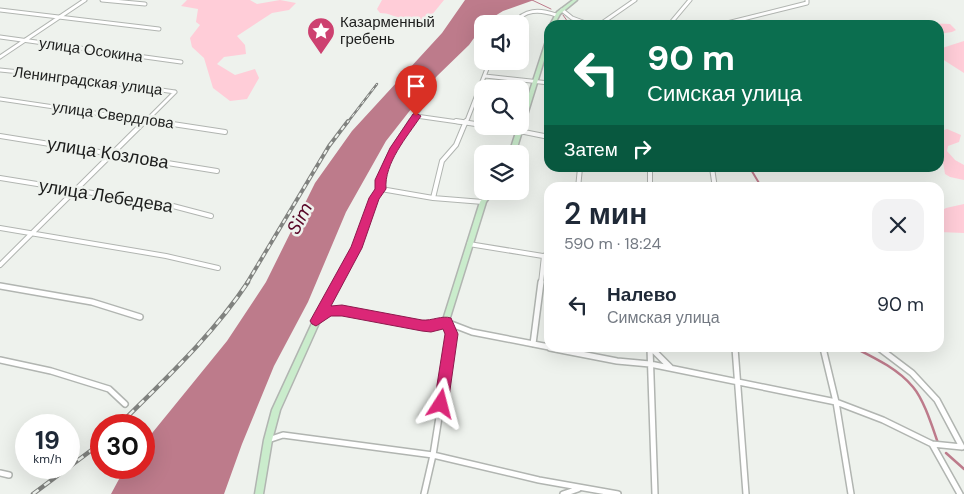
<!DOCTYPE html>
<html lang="ru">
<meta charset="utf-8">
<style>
:root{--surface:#fff;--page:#f2f2f3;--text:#1f2937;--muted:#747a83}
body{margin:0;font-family:"DM Sans",sans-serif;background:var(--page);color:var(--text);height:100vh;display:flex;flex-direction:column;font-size:19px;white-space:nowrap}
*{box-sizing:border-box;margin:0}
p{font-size:16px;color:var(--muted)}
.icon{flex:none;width:28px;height:28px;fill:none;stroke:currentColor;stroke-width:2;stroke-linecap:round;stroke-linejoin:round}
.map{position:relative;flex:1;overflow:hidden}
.sheet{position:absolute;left:544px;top:182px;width:400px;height:170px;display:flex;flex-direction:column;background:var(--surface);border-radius:15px;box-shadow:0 5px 20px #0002}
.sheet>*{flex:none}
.hud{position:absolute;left:544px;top:20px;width:400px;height:152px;border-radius:15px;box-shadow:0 5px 20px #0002;background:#0b6e4f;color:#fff;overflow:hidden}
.controls{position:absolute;left:474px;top:15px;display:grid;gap:10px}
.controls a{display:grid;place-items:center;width:55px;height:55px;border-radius:10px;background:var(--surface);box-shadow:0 5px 20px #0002;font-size:25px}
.speed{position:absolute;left:15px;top:414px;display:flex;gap:10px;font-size:25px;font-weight:700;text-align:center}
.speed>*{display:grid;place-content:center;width:65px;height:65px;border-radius:50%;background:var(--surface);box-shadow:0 5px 20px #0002;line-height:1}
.speed small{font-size:12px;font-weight:400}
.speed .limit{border:8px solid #d22;background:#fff;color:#111}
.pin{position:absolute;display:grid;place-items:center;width:42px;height:42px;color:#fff;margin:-51px -21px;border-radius:50% 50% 50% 0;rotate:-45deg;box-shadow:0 0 5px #0007}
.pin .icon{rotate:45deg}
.me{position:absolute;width:55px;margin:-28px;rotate:9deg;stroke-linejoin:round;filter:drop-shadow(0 0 4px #0008)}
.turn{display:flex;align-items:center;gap:18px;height:105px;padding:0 20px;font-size:22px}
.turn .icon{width:65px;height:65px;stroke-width:2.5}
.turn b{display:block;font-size:35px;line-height:42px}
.then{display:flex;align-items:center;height:48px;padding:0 20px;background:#0003;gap:10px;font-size:19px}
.round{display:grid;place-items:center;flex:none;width:52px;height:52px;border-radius:15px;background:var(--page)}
.head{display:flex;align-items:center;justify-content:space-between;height:85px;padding:0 20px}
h1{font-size:30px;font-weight:600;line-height:38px}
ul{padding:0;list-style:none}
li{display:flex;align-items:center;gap:15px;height:75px;padding:0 20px}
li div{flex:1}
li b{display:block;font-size:19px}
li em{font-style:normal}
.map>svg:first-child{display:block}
.green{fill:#ffcdd8}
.water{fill:#bd7b8b}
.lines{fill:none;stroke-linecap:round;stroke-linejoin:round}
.stream-far2{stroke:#bd7b8b;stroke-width:1}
.stream-far1{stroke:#bd7b8b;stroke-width:2}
.stream{stroke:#bd7b8b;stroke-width:2.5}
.minor-far2-casing{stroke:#b1b5b1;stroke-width:5}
.minor-far1-casing{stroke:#b1b5b1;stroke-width:6}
.minor-casing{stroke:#b1b5b1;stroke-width:8}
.secondary-casing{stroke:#b1b5b1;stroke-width:3}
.minor-far2{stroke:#fff;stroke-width:3}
.minor-far1{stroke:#fff;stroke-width:4}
.minor{stroke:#fff;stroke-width:5}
.secondary{fill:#caeccc;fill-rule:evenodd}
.rail-far2-casing{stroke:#80827f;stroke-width:2.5}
.rail-far1-casing{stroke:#80827f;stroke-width:4}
.rail-casing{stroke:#80827f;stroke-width:4.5}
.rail-far2{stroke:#eef2ed;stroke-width:1;stroke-dasharray:4;stroke-linecap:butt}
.rail-far1{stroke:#eef2ed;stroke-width:2;stroke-dasharray:5;stroke-linecap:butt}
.rail{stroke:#eef2ed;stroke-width:2.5;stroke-dasharray:7;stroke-linecap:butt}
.route{fill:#db2777;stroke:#8e194d}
.labels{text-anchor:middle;stroke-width:5;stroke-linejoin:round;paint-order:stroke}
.far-poi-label{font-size:15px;fill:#1c1d1c;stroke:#eef2ed;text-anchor:start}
.far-street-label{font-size:15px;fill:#1c1d1c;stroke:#eef2ed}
.street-label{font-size:18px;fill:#1c1d1c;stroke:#eef2ed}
.water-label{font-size:19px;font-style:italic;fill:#580627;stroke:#eef2ed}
</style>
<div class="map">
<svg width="964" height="494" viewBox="0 0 964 494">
<rect width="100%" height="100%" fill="#eef2ed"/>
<path class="green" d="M187,0H250L257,4L280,0L296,3L289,10L272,13L237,36L245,45L246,54L224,57L217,64L235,75L255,69L259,78L247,99L230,101L213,88L204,58L192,47L190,38L200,25L196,22L198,9L181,6Z
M382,0H444L422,27C407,27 397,13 380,13L377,9Z
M898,22L950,24L956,30L952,32L939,34V25H888Z
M964,41V73L939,57V49Z
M947,129L961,135L959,142L948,146L947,151L955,160L964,165V180L950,177L945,174L943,162L939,158V132Z
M964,204V233L939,232V212L946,208Z"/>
<path class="water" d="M465,0H534L503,11L482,24V27L469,45L437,76L386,141L346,212L308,302L274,366L242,444L224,494H111L125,468H144V443L227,341L266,282L315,183L352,131L442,33Z"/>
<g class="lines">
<path class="stream-far2" d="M532,0L551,9
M563,15L570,25"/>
<path class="stream-far1" d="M750,168L762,188"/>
<path class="stream" d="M855,348C875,358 898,369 913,387C924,400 932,426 938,443
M946,453L964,469"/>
<g class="minor-far2-casing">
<path id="minor-far2" d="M102,0L145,4
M0,10L159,29
M562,10L572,18L591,25
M513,24C525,9 539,9 556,15
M599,25L635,0
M669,25L690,0
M719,25L807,3V0
M0,37L181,62
M0,57L85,0
M0,70L79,78L175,92
M485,76L549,83
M0,99L162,123
M416,116L465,123
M144,123L175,92
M410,123L420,108
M466,123L490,61"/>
</g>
<g class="minor-far1-casing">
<path id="minor-far1" d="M153,121L225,132
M456,121L482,125
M494,126L549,137
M0,136L217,171
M650,168V188
M712,168L715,188
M0,178L173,206L211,216
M578,188L580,168
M381,189L433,198L483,202
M433,198L442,161L456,145L466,121
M0,228L166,256L218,268
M469,244L549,257
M0,265L145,121
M337,283L357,248L374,198L381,189C379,165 399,141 411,121
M541,283L544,256L549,252"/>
</g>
<g class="minor-casing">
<path id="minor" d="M0,286L92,302L140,317
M318,317L338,282
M446,322L472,332L549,347
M533,344L541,282
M550,348L617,361L650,364L836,402L883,420L932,444L962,447
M650,348L655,494
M651,348L671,368
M735,348L746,494
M823,348L836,402L851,494
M879,348L912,373L937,400L962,447
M0,360L51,371L109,389L125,404
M268,440L283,435L433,455L539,480L618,494
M932,444L960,494
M0,473L9,475
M424,494L433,455L452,335L446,322
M563,494L578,489"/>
</g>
<g class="secondary-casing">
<path id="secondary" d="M573,0H577L560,14L554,25H550L557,12Z
M548,35H549V44L515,154H509L518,126H520V121Z
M488,191H494L486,202L448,324L431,329L342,314H329L319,323L280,410L272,440L263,494H255L264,440L272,410L314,319L326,309L342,308L422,322L431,323L443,320L480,202Z"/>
</g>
<use href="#minor-far2" class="minor-far2"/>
<use href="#minor-far1" class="minor-far1"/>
<use href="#minor" class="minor"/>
<use href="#secondary" class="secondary"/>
<g class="rail-far2-casing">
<path id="rail-far2" d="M347,123L377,84"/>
</g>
<g class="rail-far1-casing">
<path id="rail-far1" d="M247,283L329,146L348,121"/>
</g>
<g class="rail-casing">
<path id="rail" d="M119,425C165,379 212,336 248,282
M33,494L101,443"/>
</g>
<use href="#rail-far2" class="rail-far2"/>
<use href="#rail-far1" class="rail-far1"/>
<use href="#rail" class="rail"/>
</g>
<path class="route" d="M416,113L421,116C407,137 384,163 386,189L379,199L362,248L331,306L342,305L422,320C432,321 442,315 451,318L458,334L448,404L446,408L441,410L436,408L434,404L445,334L443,329L431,332L422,331L342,316H331L316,326L312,324L310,321L351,247L369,198L375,189V180L390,148L413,114Z"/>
<defs>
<g id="sight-pin" transform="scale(1.4375)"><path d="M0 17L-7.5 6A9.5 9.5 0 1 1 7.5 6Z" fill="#cd4170" stroke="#eef2ed"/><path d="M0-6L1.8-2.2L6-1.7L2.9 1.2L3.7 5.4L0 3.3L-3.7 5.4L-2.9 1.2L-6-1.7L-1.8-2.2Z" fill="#fff"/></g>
</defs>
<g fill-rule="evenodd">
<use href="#sight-pin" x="321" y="31"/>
</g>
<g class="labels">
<g class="far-poi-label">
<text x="340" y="27">Казарменный<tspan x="340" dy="17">гребень</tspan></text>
</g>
<g class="far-street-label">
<text transform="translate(91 50) rotate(8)" y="5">улица Осокина</text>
<text transform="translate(88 81) rotate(7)" y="5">Ленинградская улица</text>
<text transform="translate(113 115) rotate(8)" y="5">улица Свердлова</text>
</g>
<g class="street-label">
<text transform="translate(108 153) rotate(9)" y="6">улица Козлова</text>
<text transform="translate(106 196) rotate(9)" y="6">улица Лебедева</text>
</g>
<g class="water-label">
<text transform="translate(299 218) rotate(-63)" y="7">Sim</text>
</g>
</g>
</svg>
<div class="controls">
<a><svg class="icon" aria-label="sound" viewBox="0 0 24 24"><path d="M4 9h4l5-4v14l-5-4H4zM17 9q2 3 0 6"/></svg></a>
<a><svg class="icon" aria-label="search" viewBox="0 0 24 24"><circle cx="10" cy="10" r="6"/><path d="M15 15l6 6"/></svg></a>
<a><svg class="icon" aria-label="layers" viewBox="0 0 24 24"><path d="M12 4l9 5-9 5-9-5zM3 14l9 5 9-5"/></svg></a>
</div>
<div class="speed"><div>19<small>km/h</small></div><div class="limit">30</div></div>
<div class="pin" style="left:416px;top:116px;background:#d93025"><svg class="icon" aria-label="arrive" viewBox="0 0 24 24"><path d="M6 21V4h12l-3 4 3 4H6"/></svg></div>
<svg class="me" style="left:441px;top:404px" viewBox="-20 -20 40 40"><path d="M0-17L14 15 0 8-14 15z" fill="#db2777" stroke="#fff" stroke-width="4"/></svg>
<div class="hud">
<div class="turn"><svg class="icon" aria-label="left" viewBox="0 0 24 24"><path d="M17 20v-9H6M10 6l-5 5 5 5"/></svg><div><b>90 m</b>Симская улица</div></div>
<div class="then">Затем<svg class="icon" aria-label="right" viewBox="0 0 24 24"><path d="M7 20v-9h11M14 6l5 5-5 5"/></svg></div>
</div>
<section class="sheet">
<div class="head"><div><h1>2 мин</h1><p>590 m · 18:24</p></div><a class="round"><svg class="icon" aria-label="close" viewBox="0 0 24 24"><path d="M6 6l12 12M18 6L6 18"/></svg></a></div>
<ul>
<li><svg class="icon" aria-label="left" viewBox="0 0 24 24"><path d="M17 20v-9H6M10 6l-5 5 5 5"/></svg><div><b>Налево</b><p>Симская улица</p></div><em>90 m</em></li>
</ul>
</section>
</div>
